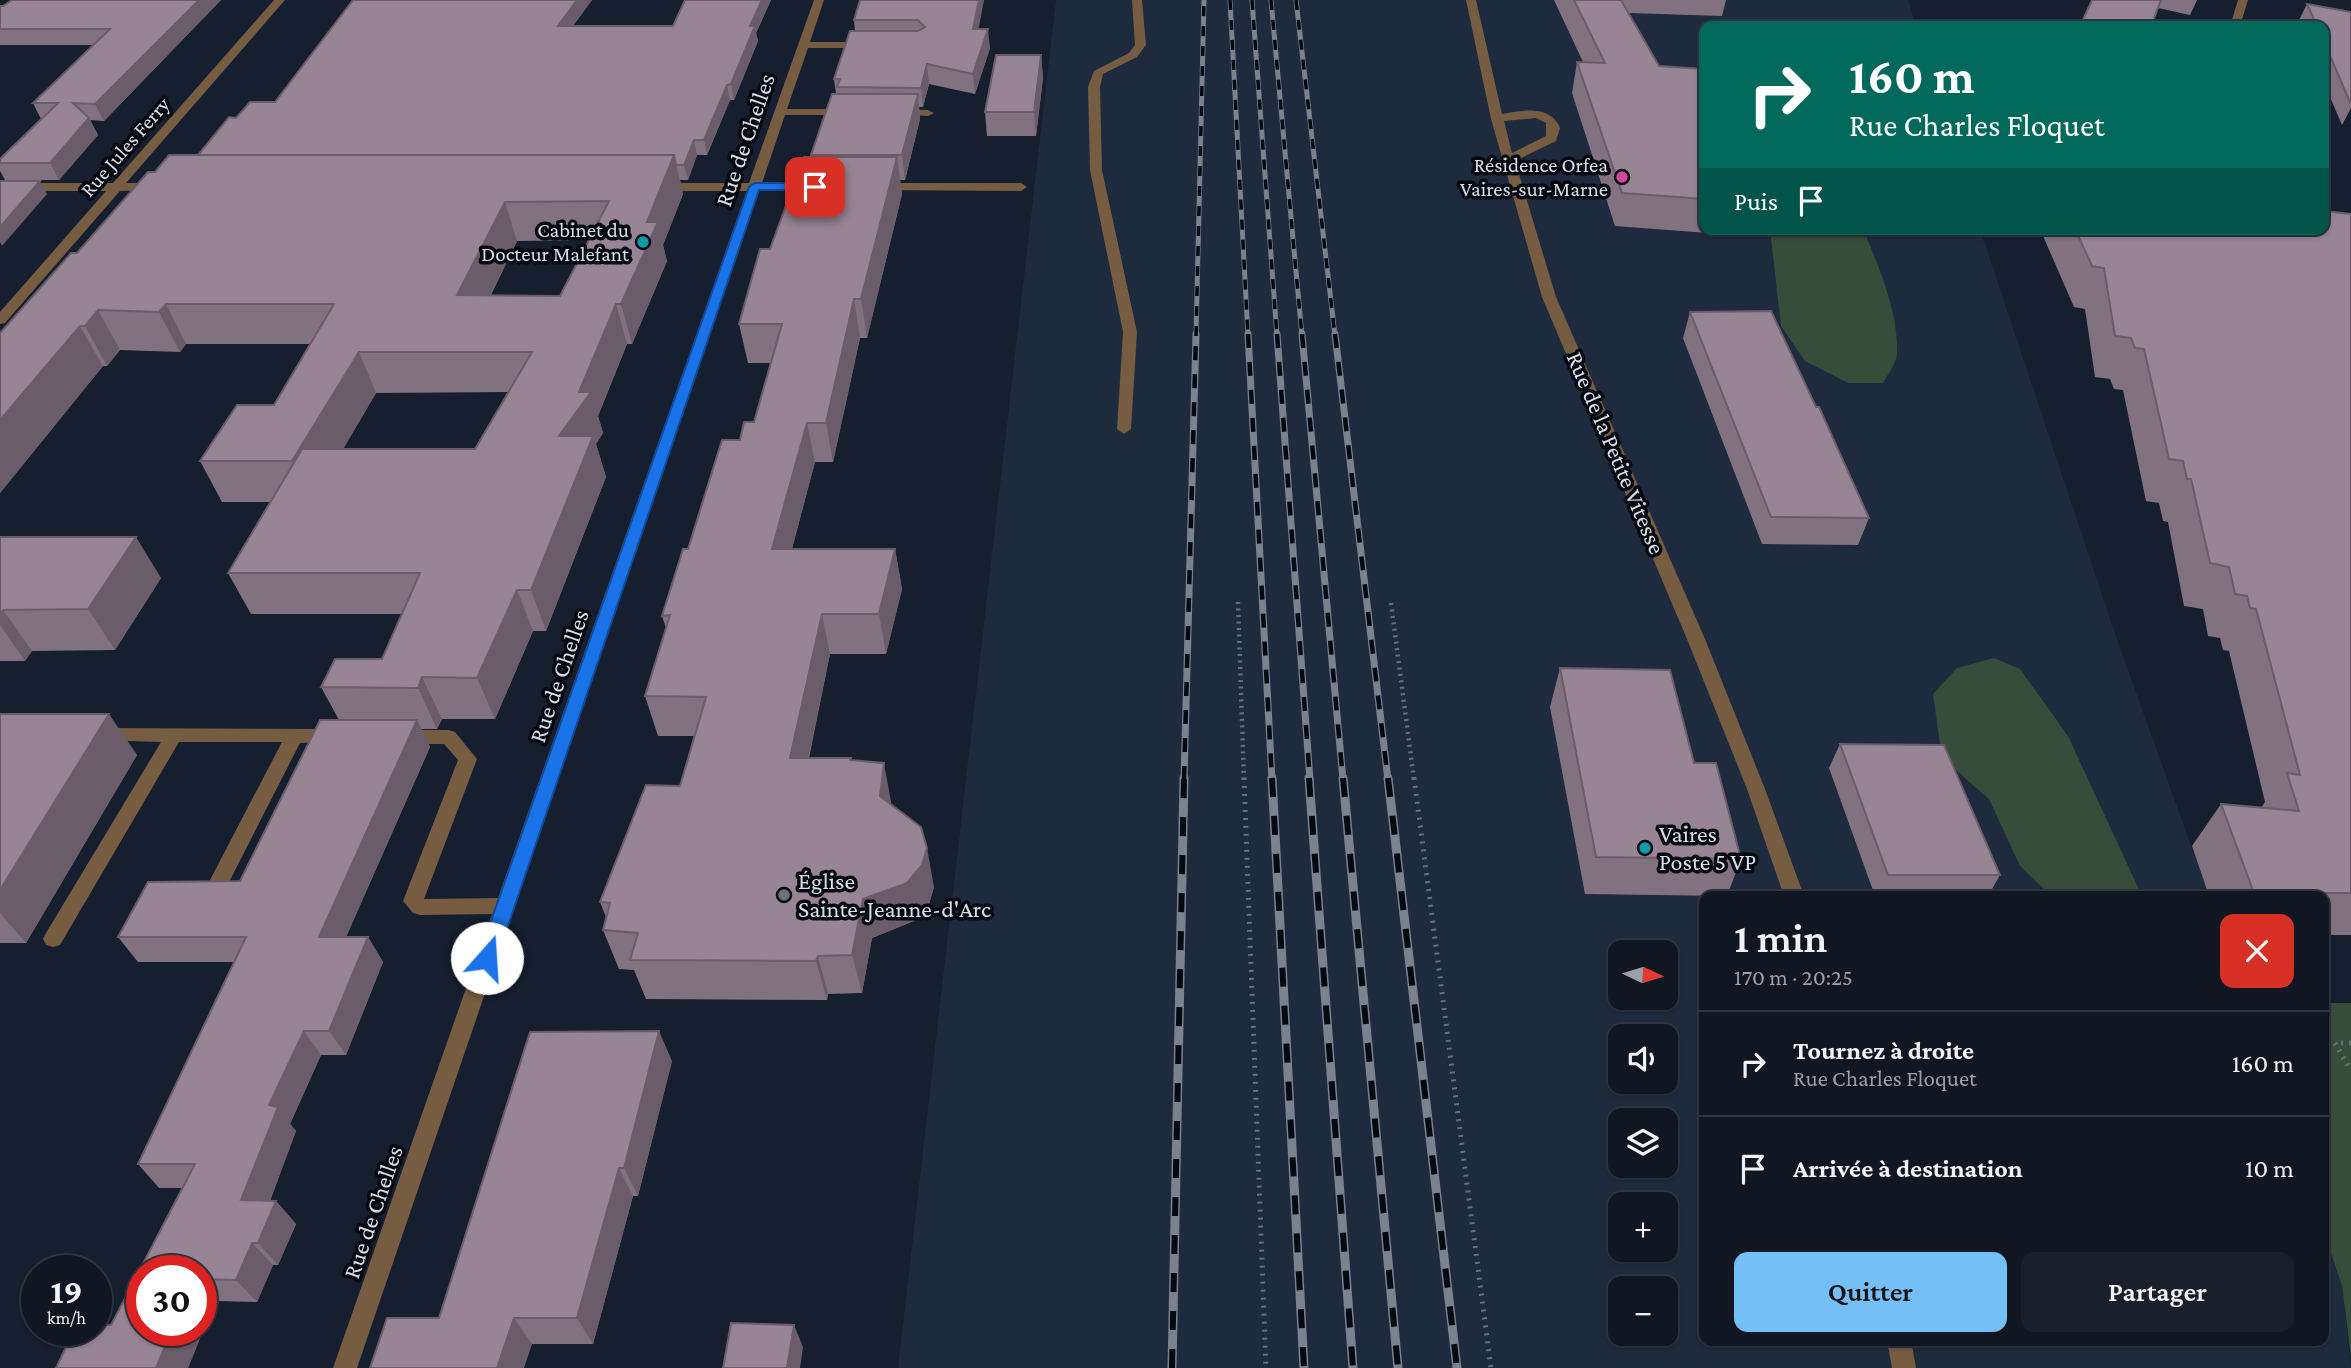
<!DOCTYPE html>
<html lang="fr">
<meta charset="utf-8">
<style>
:root{--surface:#101723;--page:#19202b;--text:#f1f3f6;--muted:#9c9fa6;--line:#303641;--accent:#74c0f6}
body{margin:0;font-family:"Crimson Pro",serif;background:var(--page);color:var(--text);height:100vh;display:flex;flex-direction:column;font-size:26px;white-space:nowrap}
*{box-sizing:border-box;margin:0}
p{font-size:23px;color:var(--muted)}
.icon{flex:none;width:38px;height:38px;fill:none;stroke:currentColor;stroke-width:2;stroke-linecap:round;stroke-linejoin:round}
.map{position:relative;flex:1;overflow:hidden}
.panel{position:absolute;left:1699px;top:891px;width:630px;height:455px;display:flex;flex-direction:column;background:var(--surface);border-radius:14px;box-shadow:0 2px 5px #0004,0 0 0 2px var(--line)}
.panel>*{flex:none}
.guide{position:absolute;left:1699px;top:21px;width:630px;height:214px;border-radius:14px;box-shadow:0 2px 5px #0004,0 0 0 2px var(--line);background:#00695c;color:#fff;overflow:hidden}
.needle{width:46px;rotate:94deg}
.tools{position:absolute;left:1608px;top:940px;display:grid;gap:14px}
.tools a{display:grid;place-items:center;width:70px;height:70px;border-radius:14px;background:var(--surface);box-shadow:0 2px 5px #0004,0 0 0 2px var(--line);font-size:35px}
.speed{position:absolute;left:21px;top:1255px;display:flex;gap:14px;font-size:35px;font-weight:700;text-align:center}
.speed>*{display:grid;place-content:center;width:91px;height:91px;border-radius:50%;background:var(--surface);box-shadow:0 2px 5px #0004,0 0 0 2px var(--line);line-height:1}
.speed small{font-size:18px;font-weight:400}
.speed .limit{border:10px solid #d22;background:#fff;color:#111}
.pin{position:absolute;display:grid;place-items:center;width:60px;height:60px;color:#fff;margin:-30px;border-radius:14px;box-shadow:0 4px 10px #0006}
.me{position:absolute;width:77px;margin:-38px;rotate:19deg;stroke-linejoin:round;filter:drop-shadow(0 0 5px #0008)}
.turn{display:flex;align-items:center;gap:24px;height:147px;padding:0 35px;font-size:32px}
.turn .icon{width:91px;height:91px;stroke-width:2.5}
.turn b{display:block;font-size:49px;line-height:60px}
.then{display:flex;align-items:center;height:66px;padding:0 35px;background:#0003;gap:14px;font-size:26px}
.round{display:grid;place-items:center;flex:none;width:74px;height:74px;border-radius:14px;background:var(--page)}
.overview{display:flex;align-items:center;justify-content:space-between;height:119px;padding:0 35px}
h1{font-size:42px;font-weight:600;line-height:52px}
.action{display:flex;gap:14px;margin-top:auto;padding:14px 35px}
.action a{flex:1;height:80px;border-radius:14px;background:var(--accent);color:#111;font-size:28px;font-weight:600;line-height:80px;text-align:center}
.action a+a{background:var(--page);color:var(--text)}
ul{padding:0;list-style:none}
li{display:flex;align-items:center;gap:21px;height:105px;padding:0 35px;border-top:2px solid var(--line)}
li div{flex:1}
li b{display:block;font-size:26px}
li em{font-style:normal}
.map>svg:first-child{display:block}
.built{fill:#1e2a3e;fill-rule:evenodd}
.green{fill:#364d39}
.lines{fill:none;stroke-linecap:round;stroke-linejoin:round}
.path-far1{stroke:#676f7d;stroke-width:4.5;stroke-dasharray:2 4.5;stroke-linecap:butt}
.path{stroke:#676f7d;stroke-width:5;stroke-dasharray:2 6;stroke-linecap:butt}
.minor{fill:#765c41;fill-rule:evenodd}
.rail-far2-casing{stroke:#7a828f;stroke-width:5}
.rail-far1-casing{stroke:#7a828f;stroke-width:7}
.rail-casing{stroke:#7a828f;stroke-width:9}
.rail-far2{stroke:#060910;stroke-width:3.5;stroke-dasharray:10;stroke-linecap:butt}
.rail-far1{stroke:#060910;stroke-width:4.5;stroke-dasharray:14;stroke-linecap:butt}
.rail{stroke:#060910;stroke-width:6;stroke-dasharray:19;stroke-linecap:butt}
.wall{fill:#82727f;fill-rule:evenodd}
.shaded-wall{fill:#6a5c68}
.building{fill:#978494;stroke:#6a5c68;stroke-width:2;fill-rule:evenodd}
.route{fill:#1a73e8;stroke:#114b97;stroke-width:2}
.hotel-dot{fill:#d1479c;stroke:#060910;stroke-width:2.5}
.culture-dot{fill:#0f9aa8;stroke:#060910;stroke-width:2.5}
.worship-dot{fill:#6b7280;stroke:#060910;stroke-width:2.5}
.labels{text-anchor:middle;stroke-width:7;stroke-linejoin:round;paint-order:stroke}
.far-street-label{font-size:21px;fill:#d8dfea;stroke:#060910}
.far-poi-label{font-size:21px;fill:#d8dfea;stroke:#060910;text-anchor:end}
.street-label{font-size:24px;fill:#d8dfea;stroke:#060910}
.poi-label{font-size:24px;fill:#d8dfea;stroke:#060910;text-anchor:start}
</style>
<div class="map">
<svg width="2351" height="1368" viewBox="0 0 2351 1368">
<rect width="100%" height="100%" fill="#161f2f"/>
<path class="built" d="M1056,0H1908L1916,26H1704V229H1980L2113,628L2209,896H1704V1340H2324V1233L2342,1286L2351,1368H898ZM1620,952H1666V998H1620ZM1620,1036H1666V1082H1620ZM1620,1120H1666V1166H1620ZM1620,1204H1666V1250H1620ZM1620,1288H1666V1334H1620Z"/>
<path class="green" d="M1770,229H1863C1878,264 1899,314 1897,353C1897,362 1888,374 1883,383H1848L1805,361L1781,326Z
M1994,658L2020,669L2068,736L2142,896H2051L2020,866L1989,799L1957,771L1940,744L1933,694L1957,668Z
M2324,1003H2351V1358L2342,1286L2324,1233Z"/>
<g class="lines">
<path class="path-far1" d="M1238,602L1244,780
M1391,603L1414,780"/>
<path class="path" d="M1244,778L1266,1368
M1414,778L1491,1368
M2351,1043H2335L2351,1071"/>
<path class="minor" d="M274,0H285L126,183H156L162,187L160,190L120,191L5,323L0,324V312L106,191H0V183H113Z
M814,0H824L810,42H868L873,45L868,48H808L787,109H847L853,112L847,115H785L762,183H814L820,187L814,191H759L357,1368H333L492,914L420,915L413,913L403,901L458,760L444,744H404L398,742L395,737L398,732L404,730H449L455,732L477,759L424,899L498,898L747,191H657L651,187L657,183H749Z
M1132,0H1142L1146,45L1137,57L1103,74L1100,87L1102,170L1137,332L1131,429L1124,434L1117,429L1123,332L1090,170L1088,87L1094,71L1129,53L1135,45Z
M1466,0H1476L1502,114C1522,110 1551,105 1560,128L1556,141L1515,161L1556,297L1705,639L1765,789L1804,896H1784L1747,789L1687,639L1542,297L1491,119ZM1536,118L1546,123V136L1512,153L1504,121Z
M2238,0H2248L2240,26H2230Z
M896,109L928,110L934,113L928,116L892,114L890,112Z
M877,183H1021L1027,187L1021,191L873,190V184Z
M99,728L334,729L340,731L343,736L340,741L300,743L227,886L220,888L213,886L210,880L282,742H179L60,945L53,947L46,945L43,939L46,933L161,742L93,740L90,735L93,730Z
M1887,1340H1911L1916,1368H1892Z"/>
<g class="rail-far2-casing">
<path id="rail-far2" d="M1230,0L1248,336
M1252,0L1277,336
M1271,0L1302,336
M1296,0L1335,336
M1196,336L1204,0"/>
</g>
<g class="rail-far1-casing">
<path id="rail-far1" d="M1248,334L1272,780
M1277,334L1310,780
M1302,334L1343,780
M1335,334L1388,780
M1184,780L1196,334"/>
</g>
<g class="rail-casing">
<path id="rail" d="M1272,778L1304,1368
M1309,778L1353,1368
M1343,778L1398,1368
M1388,778L1457,1368
M1172,1368L1184,778"/>
</g>
<use href="#rail-far2" class="rail-far2"/>
<use href="#rail-far1" class="rail-far1"/>
<use href="#rail" class="rail"/>
</g>
<path class="wall" d="M221,0L104,121L90,120L98,135L59,180H5L0,171V159L41,119L33,103L93,45H0V6Z
M353,0H592L573,26H673L685,0H771L756,33L758,41L734,100H730L707,155H697L688,180H680L683,194L663,245L667,261L632,344H627L598,416L603,433L596,444L606,477L546,631H533L495,719H442L437,729H421L430,747L346,937H368L383,962L346,1055H321L290,1124L296,1131L270,1201H276L296,1224L278,1265H273L257,1302L215,1301L188,1368H56L74,1330H96V1325H111L182,1188H159L138,1164L234,962H138L118,937L148,882L240,881L320,720H339L321,687L335,659H382L402,614H251L228,573L271,502H222L200,461L237,405H274L310,344H186L180,352L120,350L107,366H103L0,493V333L71,253H77L148,172H155L169,155H198L229,117L236,118L250,102H275ZM589,240L560,296L491,295L517,241ZM508,392L475,449H343L376,393ZM142,1270H201V1330H142Z
M860,0L978,29L990,48L975,94L929,84L923,107H919L920,119L905,180H900L902,194L867,338H860L833,462H815L792,549H895L902,589L886,654H830L809,758L852,760L891,802V805L934,887L929,904L914,921L872,938L862,993L828,994L827,1000L646,999L634,970L619,969L603,930L606,917L600,902L680,786L694,736H658L645,696L666,628L662,616L688,549L740,440L754,422L771,363H748L739,324L770,249L811,157L836,94L834,79L855,31L854,20Z
M1554,0H1726L1722,16L1629,13L1659,66L1704,69V229H1750L1748,236L1615,226L1572,93L1577,62H1583Z
M2092,0H2197L2190,15L2158,8L2151,26H2080Z
M2307,4L2351,12V108L2342,125L2324,83V26H2300L2298,22Z
M1041,55L1043,78L1036,136H987L985,112Z
M2351,214V935H2324V896H2209L2192,846L2221,804L2261,808L2265,802L2229,651L2223,650L2220,638L2208,636L2203,609L2184,606L2168,522L2163,521L2159,503L2146,501L2123,390L2114,389L2110,379L2095,377L2085,309L2074,307L2040,229H2324Z
M1690,312L1816,407L1869,518L1858,545L1762,544L1683,338Z
M0,537L161,578L115,650L32,651L25,661H0Z
M1560,668L1741,859L1727,896L1585,894L1550,707Z
M0,714L137,755L26,943H0Z
M1840,744L2000,875L1988,896H1875L1829,768Z
M672,1061L638,1196H633L593,1344H532L439,1318Z"/>
<path class="shaded-wall" d="M199,0H221L104,121L95,104Z
M577,0H592L562,40L558,26Z
M762,0H771L756,33L758,41L734,100L731,84L750,26Z
M979,0H984L975,48L973,29Z
M988,29L990,48L975,94L973,74Z
M1041,55L1043,78L1036,136L1034,112Z
M927,64L929,84L923,107L921,88Z
M727,85L730,100L707,155L704,140Z
M918,94L920,119L905,180L902,155Z
M89,118L98,135L59,180L50,163Z
M694,140L697,155L688,180L684,165Z
M674,155L683,194L663,245L667,261L632,344L621,304L647,222Z
M897,157L902,194L867,338L861,299Z
M40,181L47,194L2,246L0,242V227Z
M505,202L517,241L471,335L457,295Z
M854,299L860,338L833,462L826,423Z
M166,304L186,344L180,352L159,312Z
M616,304L627,344L598,416L603,433L596,444L606,477L546,631L531,590L559,436L579,392Z
M98,310L120,350L107,366L85,326Z
M80,326L103,366L0,493V420Z
M359,352L376,393L312,502L292,461Z
M807,423L815,462L781,589L772,549Z
M136,537L161,578L115,650L88,609Z
M895,549L902,589L886,654L879,614Z
M517,590L533,631L495,719L477,678Z
M3,610L32,651L25,661L0,625V614Z
M822,614L830,654L800,797L790,758Z
M422,677L442,719L437,729L418,688Z
M109,714L137,755L26,943L0,913V890Z
M417,720L430,747L335,962L319,937Z
M884,763L891,802L887,835L880,796Z
M927,848L934,887L929,904L914,921L872,938L862,993L852,955L863,899Z
M368,937L383,962L346,1055L329,1031Z
M818,956L828,994L827,1000L816,961Z
M304,1031L321,1055L290,1124L296,1131L261,1223L241,1200L269,1105Z
M659,1031L672,1061L638,1196L624,1168Z
M619,1168L633,1196L593,1344L577,1318Z
M276,1201L296,1224L278,1265L258,1243Z
M252,1243L273,1265L257,1302L236,1280Z
M201,1287L215,1301L188,1368H156L172,1330H201Z
M514,1318L532,1344L524,1368H497Z
M794,1325L803,1347L800,1368H787Z"/>
<path class="building" d="M12,0H199L95,104L73,103L89,118L50,163H0V159L58,103H33L110,29H0V6H3Z
M353,0H577L558,26H673L685,0H762L750,26H755L731,84L727,85L704,140H694L684,165H676L674,155H198L229,117L236,118L250,102H275Z
M860,0H979L973,29H988L973,74L927,64L921,88L837,87L840,79H834L850,31H918L925,27L918,20H854Z
M1574,0H1621L1659,66L1704,69V199L1622,193L1577,62L1605,63Z
M2092,0H2161L2151,26L2141,24L2140,26H2080Z
M2307,4L2351,12V104L2324,42V26H2317Z
M996,55H1041L1034,112H985Z
M832,94H918L902,155H811Z
M169,155H674L647,222H658L621,304H616L579,392H591L559,436H593L531,590H517L477,678L422,677L418,688L321,687L335,659H382L420,573H228L302,449H475L532,352H359L292,461H200L237,405H274L334,304H166L159,312L98,310L85,326H80L0,420V333L71,253H77L148,172H155ZM609,201L560,296L457,295L505,202Z
M804,157H897L861,299H854L826,423H807L772,549H895L879,614H822L790,758H851L850,760L884,763L880,796L921,827L927,848L922,865L907,883L863,899L852,955L818,956L816,961L630,960L638,933L603,930L610,903L600,902L646,785L680,786L706,697L645,696L670,615L662,616L683,549H688L722,440H740L744,422H754L782,324H739L760,249H770Z
M0,181H40L0,227Z
M2324,211L2351,214V893H2254L2221,804L2299,811L2287,773L2300,775L2256,609L2250,608L2247,596L2235,594L2229,567L2210,563L2191,479H2187L2183,461L2169,459L2144,349L2135,348L2131,338L2115,336L2104,268L2092,266L2075,229H2324Z
M1771,311L1816,407H1819L1869,518L1771,517L1690,312Z
M0,537H136L88,609L3,610L0,614Z
M1560,668L1670,670L1694,763H1716L1741,859L1596,857Z
M0,714H109L0,890Z
M320,720H417L319,937H368L329,1031H304L269,1105L278,1107L241,1200L276,1201L258,1243H252L236,1280L201,1279V1270H142V1330H172L156,1368H56L74,1330H96V1325H111L195,1164H138L246,937H118L148,882L240,881Z
M1840,744L1944,745L2000,875H1888Z
M659,1031L624,1168H619L577,1318H514L497,1368H370L387,1318H439L530,1032Z
M731,1323L794,1325L787,1368H723Z"/>
<path class="route" d="M755,183H815L820,187L815,190H759L497,958L494,963L487,965L481,963L478,958L749,187Z"/>
<circle class="hotel-dot" cx="1622" cy="177" r="7"/>
<g class="culture-dot">
<circle cx="643" cy="242" r="7"/>
<circle cx="1645" cy="848" r="7"/>
</g>
<circle class="worship-dot" cx="784" cy="895" r="7"/>
<g class="labels">
<g class="far-street-label">
<text transform="translate(125 147) rotate(-49)" y="7">Rue Jules Ferry</text>
</g>
<g class="far-poi-label">
<text x="1608" y="172">Résidence Orfea<tspan x="1608" dy="24">Vaires-sur-Marne</tspan></text>
<text x="629" y="237">Cabinet du<tspan x="629" dy="24">Docteur Malefant</tspan></text>
</g>
<g class="street-label">
<text transform="translate(745 140) rotate(-71)" y="8">Rue de Chelles</text>
<text transform="translate(1616 453) rotate(67)" y="8">Rue de la Petite Vitesse</text>
<text transform="translate(559 676) rotate(-71)" y="8">Rue de Chelles</text>
<text transform="translate(373 1212) rotate(-71)" y="8">Rue de Chelles</text>
</g>
<g class="poi-label">
<text x="1659" y="842">Vaires<tspan x="1659" dy="28">Poste 5 VP</tspan></text>
<text x="798" y="889">Église<tspan x="798" dy="28">Sainte-Jeanne-d'Arc</tspan></text>
</g>
</g>
</svg>
<div class="tools">
<a><svg class="needle" viewBox="-14 -14 28 28"><path d="M0-13l5 13h-10z" fill="#e53935"/><path d="M0 13l5-13h-10z" fill="#9c9fa6"/></svg></a>
<a><svg class="icon" aria-label="sound" viewBox="0 0 24 24"><path d="M4 9h4l5-4v14l-5-4H4zM17 9q2 3 0 6"/></svg></a>
<a><svg class="icon" aria-label="layers" viewBox="0 0 24 24"><path d="M12 4l9 5-9 5-9-5zM3 14l9 5 9-5"/></svg></a>
<a>+</a>
<a>−</a>
</div>
<div class="speed"><div>19<small>km/h</small></div><div class="limit">30</div></div>
<div class="pin" style="left:815px;top:187px;background:#d93025"><svg class="icon" aria-label="arrive" viewBox="0 0 24 24"><path d="M6 21V4h12l-3 4 3 4H6"/></svg></div>
<svg class="me" style="left:487px;top:958px" viewBox="-20 -20 40 40"><circle r="19" fill="#fff"/><path d="M0-13L10 11 0 6-10 11z" fill="#1a73e8"/></svg>
<div class="guide">
<div class="turn"><svg class="icon" aria-label="right" viewBox="0 0 24 24"><path d="M7 20v-9h11M14 6l5 5-5 5"/></svg><div><b>160 m</b>Rue Charles Floquet</div></div>
<div class="then">Puis<svg class="icon" aria-label="arrive" viewBox="0 0 24 24"><path d="M6 21V4h12l-3 4 3 4H6"/></svg></div>
</div>
<section class="panel">
<div class="overview"><div><h1>1 min</h1><p>170 m · 20:25</p></div><a class="round" style="background:#d93025;color:#fff"><svg class="icon" aria-label="close" viewBox="0 0 24 24"><path d="M6 6l12 12M18 6L6 18"/></svg></a></div>
<ul>
<li><svg class="icon" aria-label="right" viewBox="0 0 24 24"><path d="M7 20v-9h11M14 6l5 5-5 5"/></svg><div><b>Tournez à droite</b><p>Rue Charles Floquet</p></div><em>160 m</em></li>
<li><svg class="icon" aria-label="arrive" viewBox="0 0 24 24"><path d="M6 21V4h12l-3 4 3 4H6"/></svg><div><b>Arrivée à destination</b></div><em>10 m</em></li>
</ul>
<div class="action"><a>Quitter</a><a>Partager</a></div>
</section>
</div>
